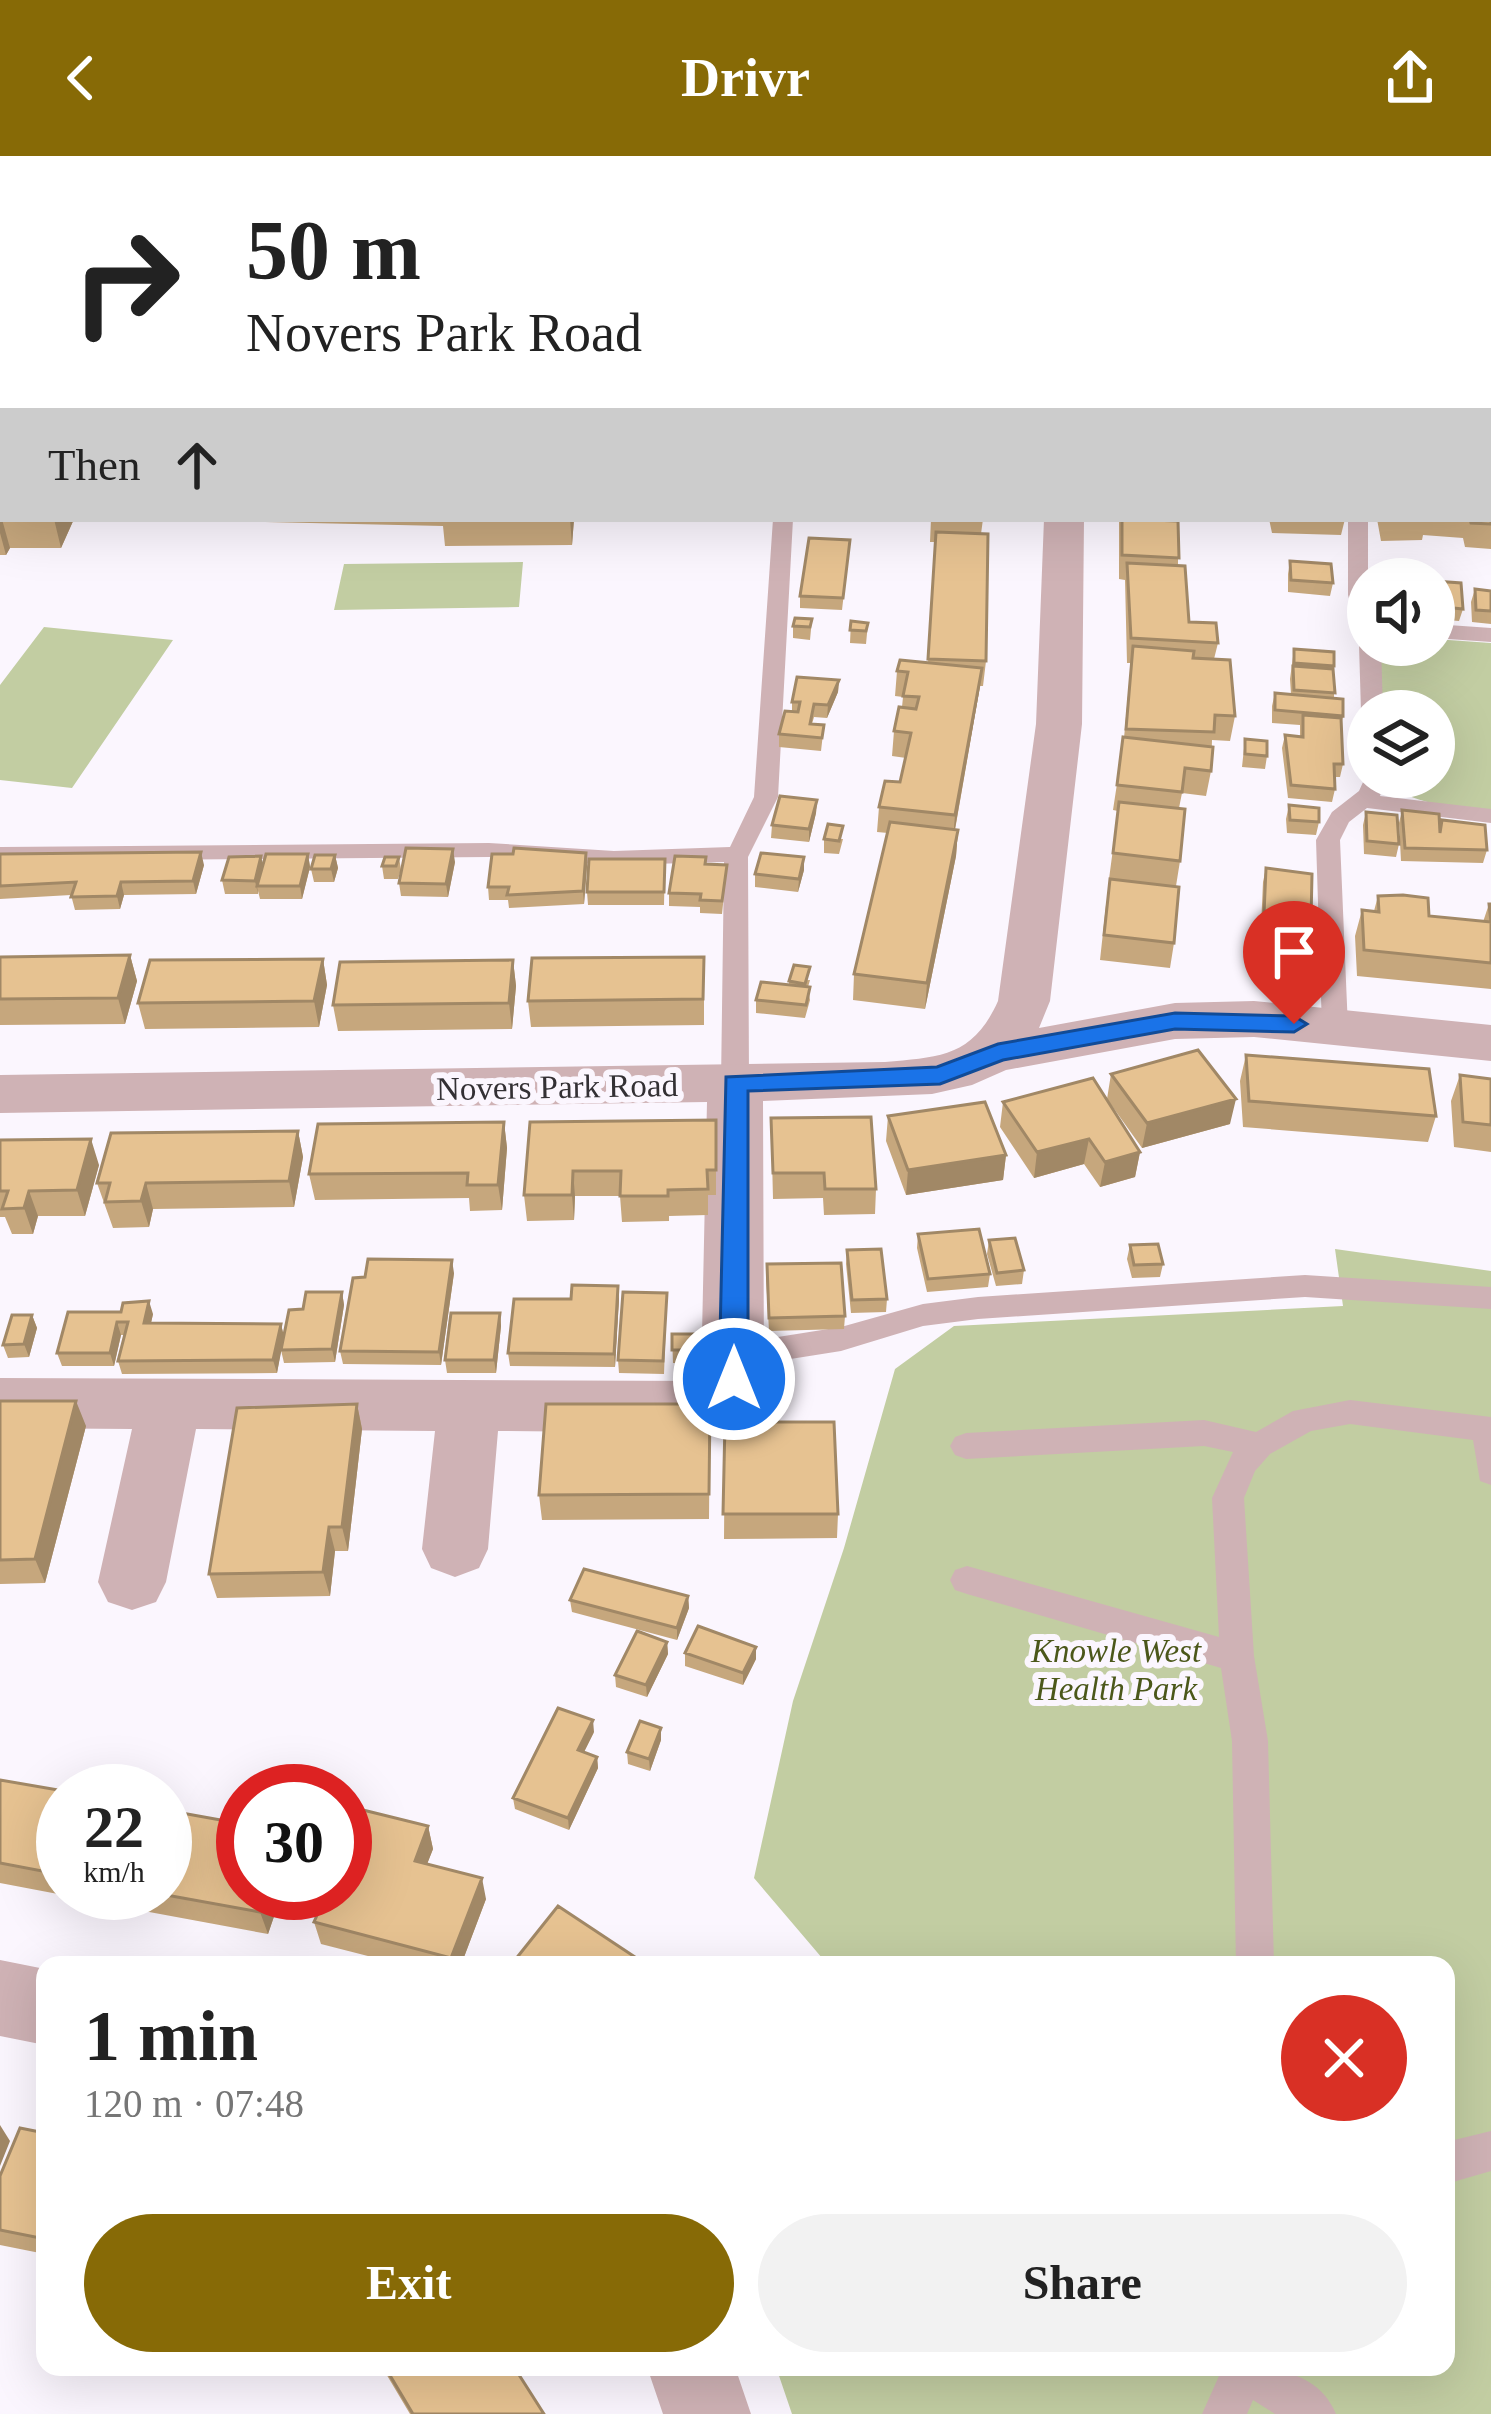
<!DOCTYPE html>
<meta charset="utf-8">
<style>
:root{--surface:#fff;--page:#f2f2f2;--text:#222;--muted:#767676;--accent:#876a06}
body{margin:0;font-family:Georgia,serif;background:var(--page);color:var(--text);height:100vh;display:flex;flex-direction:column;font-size:45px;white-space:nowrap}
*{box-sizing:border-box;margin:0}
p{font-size:39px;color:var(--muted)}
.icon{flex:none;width:66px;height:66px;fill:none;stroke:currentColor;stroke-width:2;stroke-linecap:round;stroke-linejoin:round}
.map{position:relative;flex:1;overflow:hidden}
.sheet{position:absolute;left:36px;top:1800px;width:1419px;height:420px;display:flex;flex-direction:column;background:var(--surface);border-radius:24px;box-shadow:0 12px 48px #0002}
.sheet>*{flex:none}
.top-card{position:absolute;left:0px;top:0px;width:1491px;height:366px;box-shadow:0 12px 48px #0002;background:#fff;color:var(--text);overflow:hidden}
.buttons{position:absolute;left:1347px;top:402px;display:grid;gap:24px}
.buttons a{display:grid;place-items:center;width:108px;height:108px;border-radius:50%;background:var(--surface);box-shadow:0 12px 48px #0002;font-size:60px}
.speed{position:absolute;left:36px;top:1608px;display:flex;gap:24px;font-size:60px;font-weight:700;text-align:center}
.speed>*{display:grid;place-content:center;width:156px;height:156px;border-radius:50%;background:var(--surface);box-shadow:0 12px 48px #0002;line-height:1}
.speed small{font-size:30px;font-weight:400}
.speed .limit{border:18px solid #d22;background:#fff;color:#111}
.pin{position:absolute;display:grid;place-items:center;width:102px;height:102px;color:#fff;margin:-123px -51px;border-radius:50% 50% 50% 0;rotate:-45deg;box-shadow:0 0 12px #0007}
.pin .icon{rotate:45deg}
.me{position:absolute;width:132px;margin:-66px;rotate:0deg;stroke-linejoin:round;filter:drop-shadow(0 0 9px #0008)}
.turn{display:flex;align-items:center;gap:42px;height:252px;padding:0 48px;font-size:54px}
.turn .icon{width:156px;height:156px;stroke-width:2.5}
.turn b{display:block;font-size:84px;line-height:102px}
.then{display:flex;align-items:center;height:114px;padding:0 48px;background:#0003;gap:24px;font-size:45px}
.round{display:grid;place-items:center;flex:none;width:126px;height:126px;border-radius:63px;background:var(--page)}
.headline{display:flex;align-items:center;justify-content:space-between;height:204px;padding:0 48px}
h1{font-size:72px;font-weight:800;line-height:90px}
.primary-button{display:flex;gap:24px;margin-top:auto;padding:24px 48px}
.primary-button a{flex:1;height:138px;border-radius:72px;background:var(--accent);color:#fff;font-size:48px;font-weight:800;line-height:138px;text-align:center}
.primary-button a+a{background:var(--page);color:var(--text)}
header{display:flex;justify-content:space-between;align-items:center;height:156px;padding:0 48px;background:var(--accent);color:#fff;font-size:54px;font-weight:800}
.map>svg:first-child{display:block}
.green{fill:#c2cda2}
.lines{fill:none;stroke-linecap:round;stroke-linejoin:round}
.service{fill:#cfb2b5;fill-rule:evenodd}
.minor{fill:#cfb2b5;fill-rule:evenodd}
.wall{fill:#c6a77d}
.shaded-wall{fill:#a18866}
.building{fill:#e6c291;stroke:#a18866;stroke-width:3}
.route{fill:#1a73e8;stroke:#114b97;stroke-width:3}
.labels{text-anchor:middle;stroke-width:12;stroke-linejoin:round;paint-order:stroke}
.street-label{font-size:33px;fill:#333034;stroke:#fbf6fe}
.park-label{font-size:33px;font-style:italic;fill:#4b571a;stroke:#fbf6fe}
</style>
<header><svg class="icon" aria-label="back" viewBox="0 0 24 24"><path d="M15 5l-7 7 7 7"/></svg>Drivr<svg class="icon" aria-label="share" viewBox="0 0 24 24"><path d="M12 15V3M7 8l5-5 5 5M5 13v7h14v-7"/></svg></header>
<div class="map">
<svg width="1491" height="2258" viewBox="0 0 1491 2258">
<rect width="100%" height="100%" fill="#fbf6fe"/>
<path class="green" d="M523,406L519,451L334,454L344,408Z
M44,471L173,484L72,632L0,624V529Z
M1434,483L1491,487V654C1456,649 1408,652 1386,621H1434V555H1380L1375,489H1434Z
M1335,1093L1491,1115V2258H792L776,2211H1446V1809H828L754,1722L793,1545L844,1392L895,1213L954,1170L1343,1150Z"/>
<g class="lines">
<path class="service" d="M934,0H955L957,3H936Z
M0,152H3V162H0Z
M0,280H3V292H0Z
M773,363H793L778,641L748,701L749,927L745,934L735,936L721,927L724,706L614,709L489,701L0,705V691L489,687L614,695L730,691L754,641Z
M1348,363H1368V478L1357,471L1348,439Z
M1434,468L1491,472V486L1434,482Z
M1368,483V489H1381L1383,555H1368V561L1361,555L1359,489Z
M1368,615V621H1386L1380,640L1491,653V667L1367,652L1349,666L1340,684L1348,872L1335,881L1322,872L1316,684L1332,656L1359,635Z
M1305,1119L1491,1131V1153L1305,1141L978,1163L923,1170L841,1195L733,1212L722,1208L718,1200L722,1192L733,1188L841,1171L923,1148L978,1141Z
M1350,1244L1491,1261V1329L1480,1325L1473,1284L1350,1268L1311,1275L1270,1298L1255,1315L1244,1342L1254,1500L1268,1585L1274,1809H1236L1232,1585L1221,1512L967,1438L955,1434L950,1424L955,1414L967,1410L1219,1481L1212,1342L1233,1296L1204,1290L966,1303L955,1299L950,1290L955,1281L966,1277L1204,1264L1256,1276L1293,1255Z
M1491,1975V2015L1446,2028V1986Z
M1223,2211C1266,2211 1317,2212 1336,2258H1275L1253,2244L1247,2258H1202Z"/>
<path class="minor" d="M951,0H1035L949,3Z
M1399,0H1434L1436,3H1401Z
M1488,52L1491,53V75L1488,74Z
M1488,102H1491V122H1488Z
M1488,320H1491V344H1488Z
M1044,363H1084L1082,568L1050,845L1039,872L1175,847L1254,845L1491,869V905L1254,881L1175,883L1006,914L972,929L932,938L763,945L764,1223L746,1261L692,1277L498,1275L488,1393L479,1412L455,1421L431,1412L422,1393L435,1275L196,1273L166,1426L156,1446L132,1454L108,1446L98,1426L132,1273L0,1272V1222L701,1225L707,946L0,957V919L885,906C940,901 973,901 998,845L1036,568Z
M0,1804L45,1813V1889L0,1880Z
M647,2211H735L751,2258H663Z"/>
</g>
<path class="wall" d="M1488,125H1491V186H1488Z
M1488,243L1491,244V301H1488Z
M0,301H3V363H74L61,392H10L6,399H0Z
M1491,338V393L1465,391L1463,382L1423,379L1422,384L1381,385L1377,363H1488Z
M219,363H574L572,389L445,390L443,370L220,365Z
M931,363H983L981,378L986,505L983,530H980L955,674H958L956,700L925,853L853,844L854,818L888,677L877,676L879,651L900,626L906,602L892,600L894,575L902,551L903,541L895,540L897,515L928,507L935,386H930Z
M1119,363H1178V410L1189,466L1218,487L1214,503L1235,560L1230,585L1212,584L1211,615L1206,640L1182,637L1179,652L1180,705L1176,730L1109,723L1118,655L1113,654L1124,582L1131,507H1127L1125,424L1119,423Z
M1269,363H1345L1341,379L1272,377Z
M850,384L842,454L800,452V440Z
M1290,405L1333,427L1330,440L1288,436V418Z
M1434,425L1463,453L1459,465L1434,463Z
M1475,433L1491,435V468L1472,466L1471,446Z
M812,463L810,484L793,482V470Z
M851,465L868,467L866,488L850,487Z
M1294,493L1334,510V542L1343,560L1341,569L1343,608L1340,621H1334L1335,633L1332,646L1288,642L1282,592L1285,579L1300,580V569L1272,567V550L1275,537L1291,538L1290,523Z
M839,524L838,536L827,562L814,561L812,568L824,569L821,595L779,591V578L792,556V546Z
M1245,583L1267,600L1265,613L1242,611Z
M817,644L816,657L809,686L771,682L772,669Z
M1289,649L1319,666L1316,679L1287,677L1286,663Z
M1402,654L1487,694L1483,707L1401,705L1399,667Z
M1366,656L1399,688L1396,701L1364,698L1363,669Z
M824,683H843L839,698L824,697Z
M586,697L587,710L584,748L509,752L508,744H489L488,731Z
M0,698L204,709L196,738L124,739L120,753L75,754L71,739L0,743Z
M308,698L310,711L302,743H260L258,735V738H225L222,724L263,708Z
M335,699L338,712L334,726H314L311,713Z
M399,701L401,714L398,723H384L382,710Z
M665,703L664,749H588L587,736Z
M455,706L448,741L401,740L399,727Z
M706,708L727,709L722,758L700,757V751L669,750V737Z
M1266,712L1311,764L1308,777L1261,771L1263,726Z
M804,714L798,736L755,731V718Z
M1378,740L1429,760L1483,766L1489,748H1491V833L1357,820L1355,780L1362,754L1374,755Z
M1106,749L1174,787L1170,812L1100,804Z
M130,799L137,825L125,868L0,869V801Z
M704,801V869L531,871L528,845Z
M323,803L327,829L319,871L145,873L138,847Z
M513,804L516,830L512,873L338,875L333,849Z
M810,824L808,831L810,844L805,862L756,857V844L789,829V825Z
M1246,899L1436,960L1428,986L1243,971L1240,925Z
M1111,918L1230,968L1142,992L1107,943Z
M1460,919L1491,923V996L1454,991L1451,945Z
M1003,946L1140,996L1135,1021L1100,1031L1084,1008L1034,1022L1000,971Z
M888,960L1006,999L1003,1024L906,1039L886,985Z
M771,962L876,1033L875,1058L824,1059L823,1042L773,1043Z
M716,964V1039H708V1059L669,1060V1065L622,1066L620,1040H575L574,1064L527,1065L524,1039L530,966Z
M504,966L507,992L502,1054L470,1055L469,1042L315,1044L309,1018Z
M298,975L303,1001L294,1051L153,1053L149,1071L113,1072L97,1027Z
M0,984L99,1009L85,1060H38L33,1078H12L5,1061H0Z
M918,1078L990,1118L988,1131L927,1136L917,1092Z
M989,1084L1024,1114L1022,1128L996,1130L987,1098Z
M1130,1089L1163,1108L1160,1121L1132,1122L1127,1103Z
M847,1094L887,1143L886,1156L851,1157L846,1108Z
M454,1117L441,1209L343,1208L340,1195L365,1121Z
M766,1121L845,1160L844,1173L769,1175Z
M342,1136L344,1149L335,1206L284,1207L281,1194L277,1217L122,1218L118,1205L124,1179H121L114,1210H62L57,1197L68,1156L153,1158L151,1167L281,1168L284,1181L303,1153Z
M667,1137L664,1218L619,1217L618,1204Z
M619,1143L615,1211L510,1210L508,1197Z
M500,1157L501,1170L496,1217H447L445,1204Z
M32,1159L37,1172L29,1201L8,1202L3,1189Z
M672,1178H702V1207H673Z
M0,1245L86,1270L45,1427L0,1428Z
M357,1248L362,1273L348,1395H335L330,1440L217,1442L209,1418Z
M710,1248L709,1363L542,1364L539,1339Z
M725,1266L838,1358L837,1382L724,1383Z
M688,1440L689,1452L677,1484L572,1456L570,1444Z
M667,1486L668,1498L647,1541L616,1531L615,1519Z
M685,1497L756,1503L743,1529L685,1510Z
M594,1576L584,1596L597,1601L598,1612L569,1674L515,1653L513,1642Z
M661,1584L650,1615L628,1608L627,1596Z
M0,1624L63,1635V1737H81L79,1742L0,1727Z
M428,1670L433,1693L427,1708L486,1743L461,1809H403L321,1788L314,1766Z
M126,1737H282L268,1778L133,1753Z
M45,1977V2098L0,2089V2020Z
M382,2211H514L544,2258H410Z"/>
<path class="shaded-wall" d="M0,356L10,392L6,399L0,377Z
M54,363H74L61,392Z
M570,363H574L572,389Z
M982,512L979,536L953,684L955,659Z
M839,524L838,536L827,562L828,549Z
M817,644L816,657L809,686V673Z
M958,674L956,700L925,853L927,827Z
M453,693L455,706L448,741L446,728Z
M201,696L204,709L196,738L193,725Z
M586,697L587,710L584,748L583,735Z
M308,698L310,711L302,743L300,730Z
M335,699L338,712L334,726L331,713Z
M261,700L264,713L257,730L258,738L255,725Z
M804,701V714L798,736L799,723Z
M121,726L124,739L120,753L117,740Z
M130,799L137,825L125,868L118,842Z
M323,803L327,829L319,871L314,845Z
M513,804L516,830L512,873L509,847Z
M1236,943L1230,968L1142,992L1147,967Z
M504,966L507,992L502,1054L498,1029Z
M298,975L303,1001L294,1051L289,1025Z
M91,983L99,1009L85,1060L77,1034Z
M1089,983L1084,1008L1034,1022L1037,996Z
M1140,996L1135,1021L1100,1031L1105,1006Z
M1006,999L1003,1024L906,1039L908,1014Z
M573,1015L575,1040L574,1064L572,1039Z
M146,1027L153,1053L149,1071L141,1045Z
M29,1035L38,1060L33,1078L24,1052Z
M452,1104L454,1117L441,1209L439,1196Z
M618,1130L619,1143L615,1211L614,1198Z
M342,1136L344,1149L335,1206L332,1193Z
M149,1145L153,1158L148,1180L144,1167Z
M500,1157L501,1170L496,1217L494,1204Z
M32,1159L37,1172L29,1201L24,1188Z
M117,1166L121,1179L114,1210L110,1197Z
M281,1168L284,1181L277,1217L273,1204Z
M76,1245L86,1270L45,1427L35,1403Z
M357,1248L362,1273L348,1395L342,1371Z
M329,1371L335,1395L330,1440L323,1416Z
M688,1440L689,1452L677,1484V1472Z
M667,1486L668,1498L647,1541L646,1529Z
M756,1491V1503L743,1529V1517Z
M593,1564L594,1576L579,1606L578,1594Z
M661,1572V1584L650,1615L649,1603Z
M597,1601L598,1612L569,1674L568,1662Z
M428,1670L433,1693L420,1726L415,1705Z
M482,1722L486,1743L461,1809H453L451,1802Z
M267,1737H282L268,1778L260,1756Z
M0,1969L10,1985L0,2010Z"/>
<path class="building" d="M853,0H895V3H853Z
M1064,0H1122L1124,3H1001Z
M1145,0H1284L1286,3H1146Z
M1345,0H1387L1391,3H1349Z
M1488,125H1491V163L1488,162Z
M1488,199H1491V219H1488Z
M1488,258L1491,259V277H1488Z
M0,301H3V350H0Z
M1488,338H1491V368L1471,367L1470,363H1488Z
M1122,363L1178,365L1179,402L1122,399Z
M936,376L988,378L986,505L928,503Z
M809,382L850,384L843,442L800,440Z
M1290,405L1331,408L1333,427L1291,424Z
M1127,407L1185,410L1189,466L1216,467L1218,487L1131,482Z
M1370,416L1387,418V423H1369Z
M1434,425L1461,427L1463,453L1434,450Z
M1475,433L1491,435V455L1476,454Z
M795,462L812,463L810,471L793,470Z
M851,465L868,467L866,475L850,474Z
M1133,490L1194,495L1193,502L1230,504L1235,560L1215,559L1214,576L1126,573Z
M1294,493L1334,496V510L1294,507Z
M900,504L982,512L955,659L879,651L885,625L900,626L911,577L894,575L899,551L916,553L919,541L903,540L908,516L897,515Z
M1293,510L1333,513L1335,537L1294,534Z
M797,521L839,524L828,549L814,548L810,568L824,569L822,582L779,578L785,555L798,556L800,546H792Z
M1275,537L1343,543V560L1275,554Z
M1303,559L1341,562L1343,608H1334L1335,633L1291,629L1285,579L1303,581Z
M1123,581L1213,591L1211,615L1185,612L1182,636L1117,629Z
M1245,583L1267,585V600L1245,598Z
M780,640L817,644L809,673L772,669Z
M1119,646L1185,653L1180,705L1113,697Z
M1289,649L1319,652V666L1290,664Z
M1402,654L1439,658L1440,677L1442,664L1485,669L1487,694L1405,692Z
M1366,656L1397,659L1399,688L1367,685Z
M890,666L958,674L927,827L854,818Z
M828,668L843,670L839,685L824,683Z
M406,692L453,693L446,728L399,727Z
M514,692L586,697L583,735L507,739L509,731H488L492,698H513Z
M201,696L193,725L121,726L117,740L71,741L76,726L0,730V698Z
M761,697L804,701L799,723L755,718Z
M266,698H308L300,730H257Z
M315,699H335L331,713H311Z
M261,700L255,725L222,724L229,701Z
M675,700L706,701L705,708L727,709L722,745L700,744L701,738L669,737Z
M385,701H399L396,710H382Z
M589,703H665L664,736H587Z
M1266,712L1312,718L1311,764L1264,758Z
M1110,723L1179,731L1174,787L1104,779Z
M1403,739L1428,742L1429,760L1491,766L1489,748H1491V807L1364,794L1362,754L1379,756L1378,740Z
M130,799L118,842L0,843V801Z
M704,801L703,843L528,845L532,802Z
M323,803L314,845L138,847L150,804Z
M513,804L509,847L333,849L340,806Z
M794,809L810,811L805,828L789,825Z
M761,826L810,831L806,849L756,844Z
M1198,894L1236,943L1147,967L1111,918Z
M1246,899L1429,913L1436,960L1249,945Z
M1460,919L1491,923V969L1463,966Z
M1093,922L1140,996L1105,1006L1089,983L1037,996L1003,946Z
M985,946L1006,999L908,1014L888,960Z
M871,961L876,1033H825L824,1017H773L771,962Z
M716,964V1014H707L708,1033L668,1034V1040H620L621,1015H573L572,1039H524L530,966Z
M504,966L498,1029H467L468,1017L309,1018L318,968Z
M298,975L289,1025L146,1027L141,1045L105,1046L110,1027H97L111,977Z
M91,983L77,1034L29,1035L24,1052L2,1053L8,1035H0V984Z
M979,1073L990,1118L928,1123L918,1078Z
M1015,1082L1024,1114L997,1117L989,1084Z
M1158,1088L1163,1108L1134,1109L1130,1089Z
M881,1093L887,1143L852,1144L847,1094Z
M368,1103L452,1104L439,1196L340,1195L353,1122L365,1121Z
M841,1107L845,1160L769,1162L767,1108Z
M572,1129L618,1130L614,1198L508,1197L514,1143H571Z
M306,1136H342L332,1193L281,1194L289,1154L303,1153Z
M623,1136L667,1137L663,1205L618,1204Z
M149,1145L144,1167L281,1168L273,1204L118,1205L128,1166H117L110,1197H57L68,1156H121L123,1147Z
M451,1157H500L494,1204H445Z
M12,1159H32L24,1188L3,1189Z
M672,1178H702V1194H672Z
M0,1245H76L35,1403L0,1404Z
M357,1248L342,1371H329L323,1416L209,1418L237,1252Z
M546,1248H710L709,1338L539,1339Z
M725,1266H834L838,1358H723Z
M584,1413L688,1440L677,1472L570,1444Z
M698,1470L756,1491L743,1517L685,1497Z
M637,1475L667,1486L646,1529L615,1519Z
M558,1552L593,1564L578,1594L597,1601L568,1662L513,1642Z
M640,1565L661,1572L649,1603L627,1596Z
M0,1624L64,1635L63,1719L0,1707Z
M165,1654L243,1668V1737H267L260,1756L155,1737H165Z
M363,1654L428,1670L415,1705L482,1722L451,1802L314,1766L327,1737H345V1695Z
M558,1750L647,1809H511Z
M20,1972L45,1977V2083L0,2074V2020Z
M385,2211H514L544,2258H413Z"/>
<path class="route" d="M1175,857L1294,860L1307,868L1294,876L1175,873L1003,904L940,928L748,935V1223L734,1234L723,1231L719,1223L726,921L937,911L998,888Z"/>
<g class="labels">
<g class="street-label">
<text transform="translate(557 930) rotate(-1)" y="12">Novers Park Road</text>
</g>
<g class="park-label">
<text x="1116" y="1506">Knowle West<tspan x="1116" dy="38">Health Park</tspan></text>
</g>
</g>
</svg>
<div class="buttons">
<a><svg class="icon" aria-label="sound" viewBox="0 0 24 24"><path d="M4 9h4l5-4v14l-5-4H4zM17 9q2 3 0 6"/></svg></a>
<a><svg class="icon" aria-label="layers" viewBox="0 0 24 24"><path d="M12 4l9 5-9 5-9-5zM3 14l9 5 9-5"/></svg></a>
</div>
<div class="speed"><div>22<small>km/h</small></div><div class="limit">30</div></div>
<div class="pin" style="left:1294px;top:868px;background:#d93025"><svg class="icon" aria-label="arrive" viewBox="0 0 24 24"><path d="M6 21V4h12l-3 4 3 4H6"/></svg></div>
<svg class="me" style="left:734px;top:1223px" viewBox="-20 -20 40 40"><circle r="17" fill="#1a73e8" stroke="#fff" stroke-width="3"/><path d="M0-11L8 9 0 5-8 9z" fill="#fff"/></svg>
<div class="top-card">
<div class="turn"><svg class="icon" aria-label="right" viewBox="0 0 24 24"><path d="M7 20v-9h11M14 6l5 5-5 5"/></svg><div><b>50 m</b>Novers Park Road</div></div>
<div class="then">Then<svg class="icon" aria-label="ahead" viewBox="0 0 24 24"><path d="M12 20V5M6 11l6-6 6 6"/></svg></div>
</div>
<section class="sheet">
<div class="headline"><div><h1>1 min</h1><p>120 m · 07:48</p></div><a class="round" style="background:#d93025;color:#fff"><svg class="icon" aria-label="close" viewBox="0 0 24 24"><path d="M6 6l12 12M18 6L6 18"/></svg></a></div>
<div class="primary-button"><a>Exit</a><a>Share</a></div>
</section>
</div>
